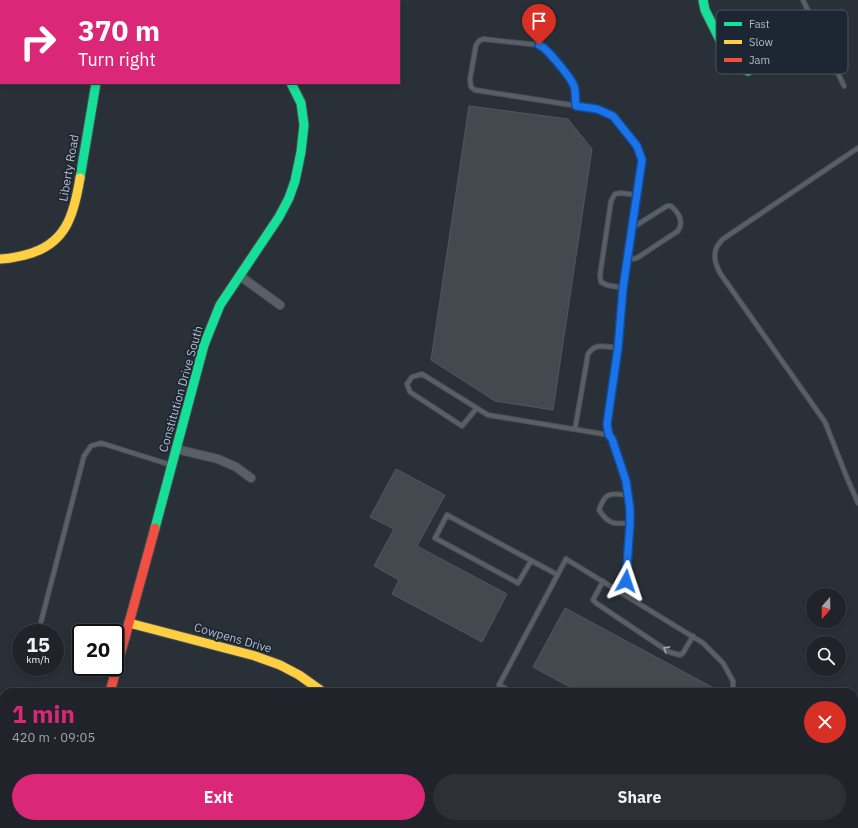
<!DOCTYPE html>
<meta charset="utf-8">
<style>
:root{--surface:#20242a;--page:#2d3036;--text:#f1f3f6;--muted:#a2a4a8;--line:#3d4147;--accent:#db2777}
body{margin:0;font-family:"IBM Plex Sans",sans-serif;background:var(--page);color:var(--text);height:100vh;display:flex;flex-direction:column;font-size:15px;white-space:nowrap}
*{box-sizing:border-box;margin:0}
p{font-size:13px;color:var(--muted)}
.icon{flex:none;width:22px;height:22px;fill:none;stroke:currentColor;stroke-width:2;stroke-linecap:round;stroke-linejoin:round}
.map{position:relative;flex:1;overflow:hidden}
.details{position:absolute;left:0px;top:688px;width:858px;height:140px;display:flex;flex-direction:column;background:var(--surface);border-radius:12px 12px 0 0;box-shadow:0 2px 6px #0003,0 0 0 1px var(--line)}
.details>*{flex:none}
.guide{position:absolute;left:0px;top:0px;width:400px;height:84px;box-shadow:0 2px 6px #0003,0 0 0 1px var(--line);background:#db2777;color:#fff;overflow:hidden}
.needle{width:26px;rotate:200deg}
.controls{position:absolute;left:806px;top:588px;display:grid;gap:8px}
.controls a{display:grid;place-items:center;width:40px;height:40px;border-radius:50%;background:var(--surface);box-shadow:0 2px 6px #0003,0 0 0 1px var(--line);font-size:20px}
.speed{position:absolute;left:12px;top:624px;display:flex;gap:8px;font-size:20px;font-weight:700;text-align:center}
.speed>*{display:grid;place-content:center;width:52px;height:52px;border-radius:50%;background:var(--surface);box-shadow:0 2px 6px #0003,0 0 0 1px var(--line);line-height:1}
.speed small{font-size:10px;font-weight:400}
.speed .limit{border:2px solid #111;border-radius:6px;background:#fff;color:#111}
.pin{position:absolute;display:grid;place-items:center;width:34px;height:34px;color:#fff;margin:-41px -17px;border-radius:50% 50% 50% 0;rotate:-45deg;box-shadow:0 0 4px #0007}
.pin .icon{rotate:45deg}
.me{position:absolute;width:44px;margin:-22px;rotate:5deg;stroke-linejoin:round;filter:drop-shadow(0 0 3px #0008)}
.turn{display:flex;align-items:center;gap:14px;height:84px;padding:0 12px;font-size:18px}
.turn .icon{width:52px;height:52px;stroke-width:2.5}
.turn b{display:block;font-size:28px;line-height:34px}
.round{display:grid;place-items:center;flex:none;width:42px;height:42px;border-radius:21px;background:var(--page)}
.headline{display:flex;align-items:center;justify-content:space-between;height:68px;padding:0 12px}
h1{font-size:24px;font-weight:700;line-height:30px;color:var(--accent)}
.action{display:flex;gap:8px;margin-top:auto;padding:8px 12px}
.action a{flex:1;height:46px;border-radius:24px;background:var(--accent);color:#fff;font-size:16px;font-weight:700;line-height:46px;text-align:center}
.action a+a{background:var(--page);color:var(--text)}
.map>svg:first-child{display:block}
.building{fill:#444950;stroke:#52575f}
.lines{fill:none;stroke-linecap:round;stroke-linejoin:round}
.lane-casing{stroke:#484c53;stroke-width:6}
.street-casing{stroke:#484c53;stroke-width:10}
.fast-casing{stroke:#484c53;stroke-width:11}
.slow-casing{stroke:#484c53;stroke-width:11}
.jam-casing{stroke:#484c53;stroke-width:11}
.lane{stroke:#5a5e66;stroke-width:4}
.street{stroke:#5a5e66;stroke-width:8}
.fast{stroke:#16e098;stroke-width:9}
.slow{stroke:#ffcf43;stroke-width:9}
.jam{stroke:#f24e42;stroke-width:9}
.oneway{stroke:#a2a9b5}
.route-casing{stroke:#114b97;stroke-width:10}
.route{stroke:#1a73e8;stroke-width:7}
.labels{text-anchor:middle;stroke-width:3.5;stroke-linejoin:round;paint-order:stroke}
.street-label{font-size:12px;fill:#b4bcc9;stroke:#1d2633}
.key{fill:#1d2633;stroke:#4a5360;stroke-width:1}
.key-label{font-size:11px;fill:#b4bcc9}
</style>
<div class="map">
<svg width="858" height="828" viewBox="0 0 858 828">
<rect width="100%" height="100%" fill="#2a3038"/>
<path class="building" d="M469,106L568,119L592,149L553,410L495,401L431,360Z
M396,469L445,495L417,546L507,594L482,642L392,594L399,580L374,566L394,529L370,517Z
M565,608L721,692H579L533,667Z"/>
<g class="lines">
<g class="lane-casing">
<path id="lane" d="M803,0L844,86
M576,106L575,88L572,81L543,47L539,45L483,39L479,41L476,45L470,79L471,87L475,90L597,109L613,116L637,147L642,160L623,288L618,348L607,424L609,435L612,439L626,481L630,523C614,524 609,525 599,510C605,492 610,493 627,495
M858,148L723,239C712,249 713,260 720,273L825,422L847,478L858,503
M627,260L637,258L678,231C684,222 679,213 671,206H667L632,228
M623,288L607,285L601,282L600,275L611,201L615,194L621,193L637,195
M477,408L462,426L410,392L407,384L412,377L422,374L488,415L609,435
M575,429L588,354C596,342 605,347 618,348
M531,561L518,583L435,538L447,515L558,575
M603,581L593,600L596,603L669,652L680,655L683,653L693,636
M625,594L630,523
M41,622L84,456L91,446L101,443L171,465
M512,692L499,685L566,559L703,643L723,663L733,681V692
M613,828V825
M665,828L667,824"/>
</g>
<g class="street-casing">
<path id="street" d="M179,0L181,1
M109,1V0
M201,1L202,0
M240,276L280,305
M176,449L218,459L236,467L251,478
M103,824L104,828
M305,824V828"/>
</g>
<g class="fast-casing">
<path id="fast" d="M703,0L705,10L731,62L748,71
M80,178L96,83
M155,528L204,345L220,305L279,217L289,198L295,181L301,152L304,125L301,103L291,83"/>
</g>
<g class="slow-casing">
<path id="slow" d="M0,259C8,259 16,257 25,255C66,245 74,215 80,178
M129,623L255,656L280,665L299,675L323,692"/>
</g>
<g class="jam-casing">
<path id="jam" d="M110,692L155,528"/>
</g>
<use href="#lane" class="lane"/>
<use href="#street" class="street"/>
<use href="#fast" class="fast"/>
<use href="#slow" class="slow"/>
<use href="#jam" class="jam"/>
</g>
<defs><path id="oneway-chevron" d="M-2-3.5L2.5 0L-2 3.5" fill="none" stroke-width="1.6" stroke-linecap="round" stroke-linejoin="round"/></defs>
<use class="oneway" href="#oneway-chevron" transform="translate(666 649) rotate(-148)"/>
<g class="lines">
<g class="route-casing">
<path id="route" d="M539,45C547,48 571,78 574,86C576,92 575,100 576,106L597,109L613,116L637,146L642,160L623,288L618,348L607,424L609,435L612,439L626,481L630,509V523L626,581"/>
</g>
<use href="#route" class="route"/>
</g>
<g class="labels">
<g class="street-label">
<text transform="translate(69 168) rotate(-80)" y="4">Liberty Road</text>
<text transform="translate(181 389) rotate(-74)" y="4">Constitution Drive South</text>
<text transform="translate(233 638) rotate(16)" y="4">Cowpens Drive</text>
</g>
</g>
<rect x="716" y="10" width="132" height="64" rx="6" class="key"/>
<rect x="724" y="22" width="18" height="4" fill="#16e098"/>
<rect x="724" y="40" width="18" height="4" fill="#ffcf43"/>
<rect x="724" y="58" width="18" height="4" fill="#f24e42"/>
<g class="key-label">
<text x="749" y="28">Fast</text>
<text x="749" y="46">Slow</text>
<text x="749" y="64">Jam</text>
</g>
</svg>
<div class="controls">
<a><svg class="needle" viewBox="-14 -14 28 28"><path d="M0-13l5 13h-10z" fill="#e53935"/><path d="M0 13l5-13h-10z" fill="#a2a4a8"/></svg></a>
<a><svg class="icon" aria-label="search" viewBox="0 0 24 24"><circle cx="10" cy="10" r="6"/><path d="M15 15l6 6"/></svg></a>
</div>
<div class="speed"><div>15<small>km/h</small></div><div class="limit">20</div></div>
<div class="pin" style="left:539px;top:45px;background:#d93025"><svg class="icon" aria-label="arrive" viewBox="0 0 24 24"><path d="M6 21V4h12l-3 4 3 4H6"/></svg></div>
<svg class="me" style="left:626px;top:581px" viewBox="-20 -20 40 40"><path d="M0-17L14 15 0 8-14 15z" fill="#1a73e8" stroke="#fff" stroke-width="4"/></svg>
<div class="guide">
<div class="turn"><svg class="icon" aria-label="right" viewBox="0 0 24 24"><path d="M7 20v-9h11M14 6l5 5-5 5"/></svg><div><b>370 m</b>Turn right</div></div>
</div>
<section class="details">
<div class="headline"><div><h1>1 min</h1><p>420 m · 09:05</p></div><a class="round" style="background:#d93025;color:#fff"><svg class="icon" aria-label="close" viewBox="0 0 24 24"><path d="M6 6l12 12M18 6L6 18"/></svg></a></div>
<div class="action"><a>Exit</a><a>Share</a></div>
</section>
</div>
